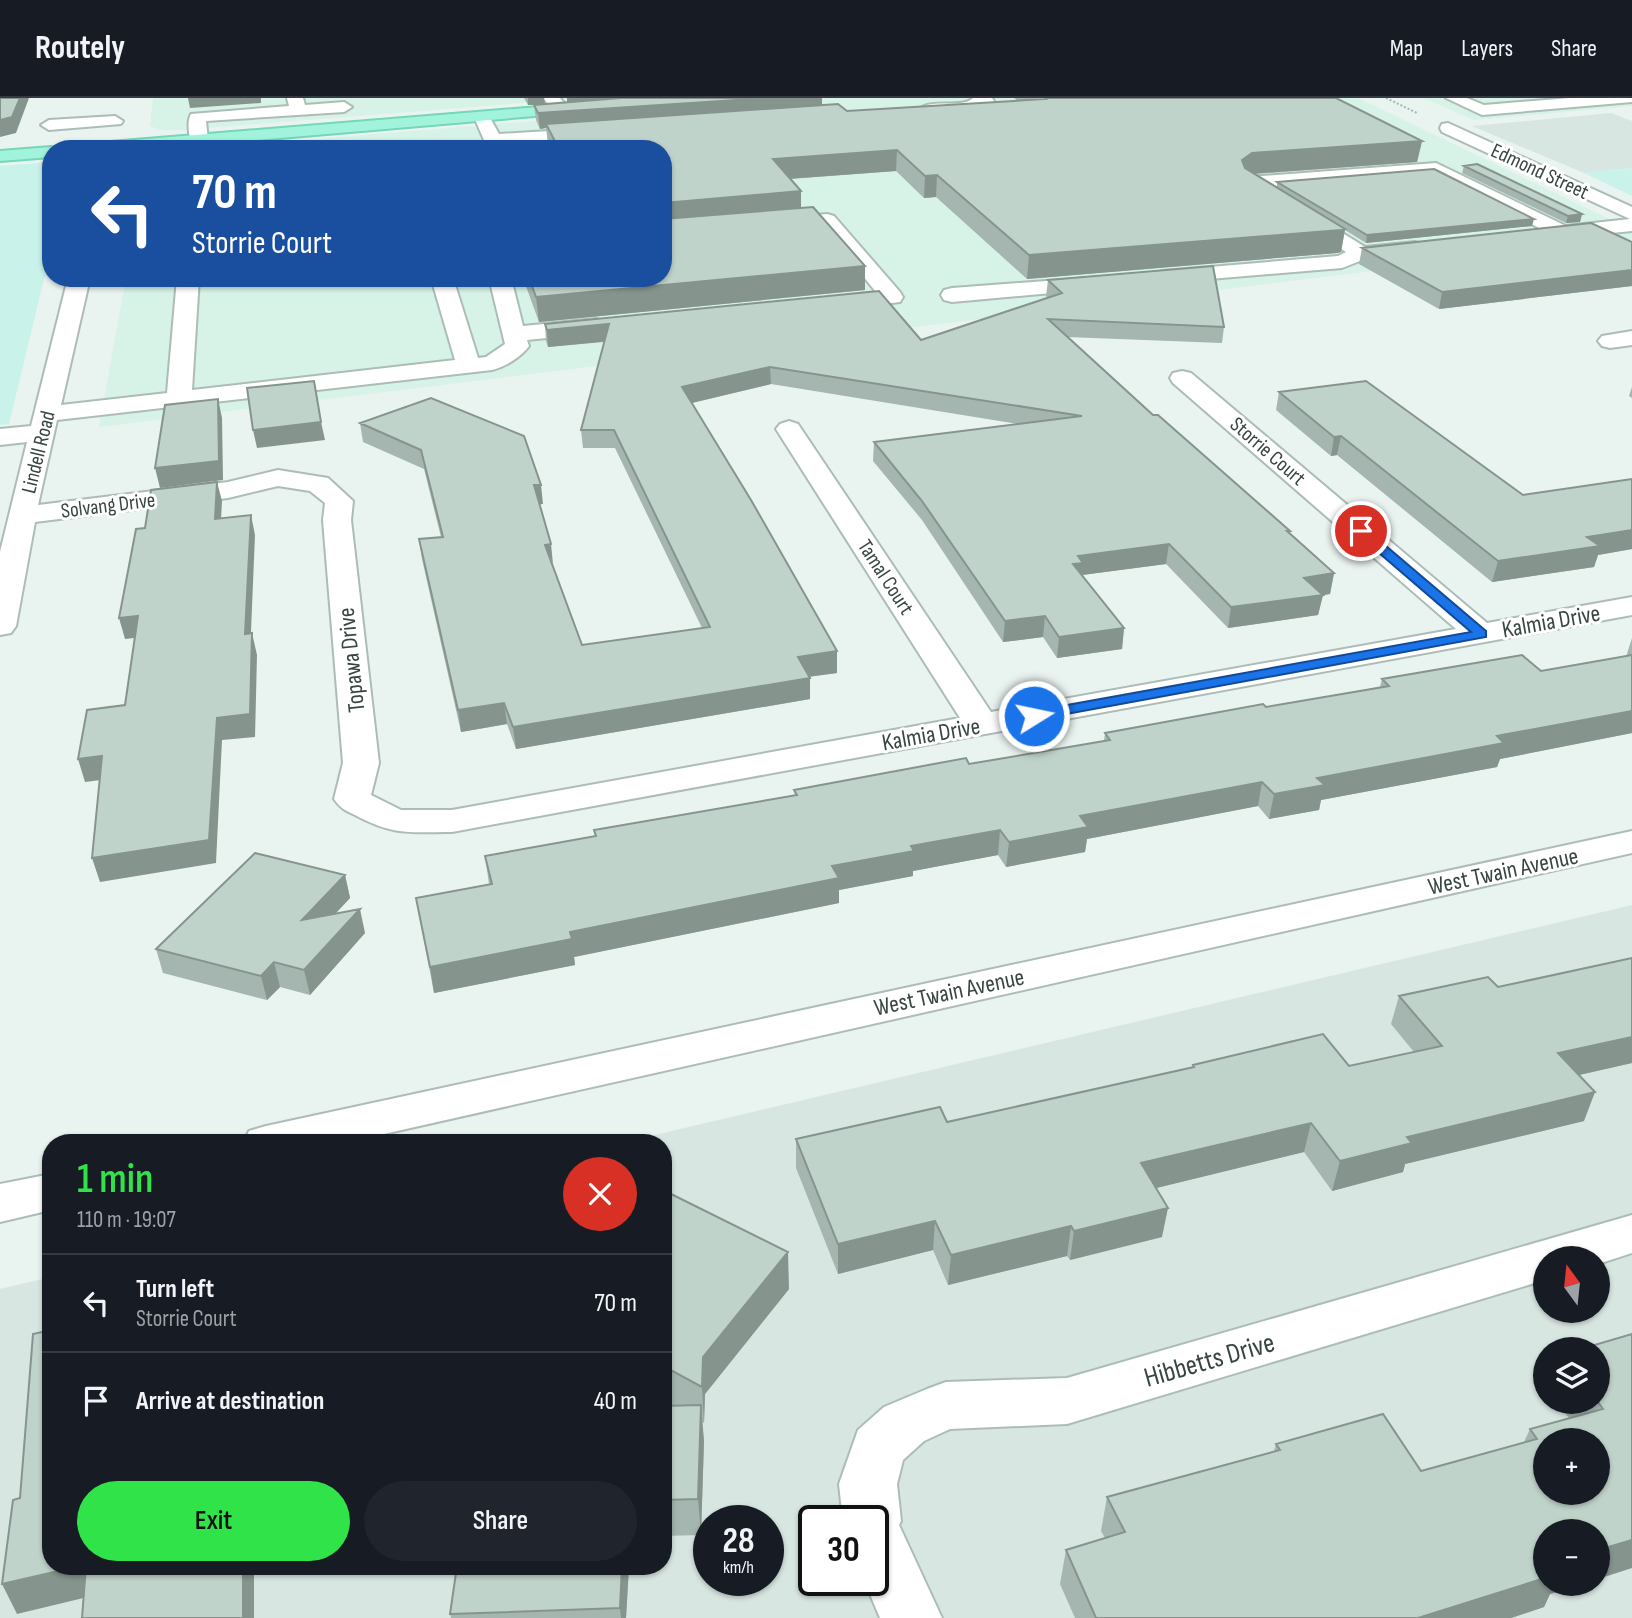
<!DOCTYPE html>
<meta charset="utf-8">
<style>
:root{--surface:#171b24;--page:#20242c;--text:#f1f3f6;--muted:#9ea1a6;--line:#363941;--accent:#30e349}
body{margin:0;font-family:"Sofia Sans Condensed",sans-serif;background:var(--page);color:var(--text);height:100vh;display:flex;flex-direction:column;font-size:26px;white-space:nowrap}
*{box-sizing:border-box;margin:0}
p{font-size:23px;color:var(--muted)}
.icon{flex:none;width:38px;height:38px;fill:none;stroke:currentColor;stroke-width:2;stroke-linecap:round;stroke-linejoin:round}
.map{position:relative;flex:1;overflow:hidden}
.sheet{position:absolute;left:42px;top:1036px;width:630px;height:441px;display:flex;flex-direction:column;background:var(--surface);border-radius:28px;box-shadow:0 2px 5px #0004}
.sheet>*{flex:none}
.hud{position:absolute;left:42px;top:42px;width:630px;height:147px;border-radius:28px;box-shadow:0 2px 5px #0004;background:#1a4fa0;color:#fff;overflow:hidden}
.needle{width:46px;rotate:345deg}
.controls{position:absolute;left:1533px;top:1148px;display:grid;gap:14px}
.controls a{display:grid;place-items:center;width:77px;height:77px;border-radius:50%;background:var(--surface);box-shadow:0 2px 5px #0004;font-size:35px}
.speed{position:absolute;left:693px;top:1407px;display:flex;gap:14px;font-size:35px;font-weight:700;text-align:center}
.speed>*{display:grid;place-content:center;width:91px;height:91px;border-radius:50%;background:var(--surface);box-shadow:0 2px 5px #0004;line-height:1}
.speed small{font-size:18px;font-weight:400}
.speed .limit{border:4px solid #111;border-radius:10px;background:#fff;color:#111}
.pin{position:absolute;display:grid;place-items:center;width:60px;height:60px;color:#fff;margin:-30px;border:4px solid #fff;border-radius:50%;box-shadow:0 2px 7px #0007}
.me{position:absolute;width:77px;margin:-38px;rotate:80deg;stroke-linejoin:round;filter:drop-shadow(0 0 5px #0008)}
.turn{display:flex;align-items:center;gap:24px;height:147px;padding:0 35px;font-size:32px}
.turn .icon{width:91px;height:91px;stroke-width:2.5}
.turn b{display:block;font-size:49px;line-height:60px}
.round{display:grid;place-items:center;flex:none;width:74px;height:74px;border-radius:37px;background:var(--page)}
.summary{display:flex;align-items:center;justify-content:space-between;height:119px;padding:0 35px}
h1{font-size:42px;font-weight:600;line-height:52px;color:var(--accent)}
.action{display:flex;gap:14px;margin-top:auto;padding:14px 35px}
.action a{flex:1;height:80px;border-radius:42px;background:var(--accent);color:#111;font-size:28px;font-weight:600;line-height:80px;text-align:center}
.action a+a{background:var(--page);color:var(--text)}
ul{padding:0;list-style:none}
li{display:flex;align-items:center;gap:21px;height:98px;padding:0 35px;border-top:2px solid var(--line)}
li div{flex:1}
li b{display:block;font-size:26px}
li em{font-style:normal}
header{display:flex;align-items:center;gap:42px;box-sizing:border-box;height:98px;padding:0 35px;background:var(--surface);border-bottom:2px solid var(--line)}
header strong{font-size:33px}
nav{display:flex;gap:38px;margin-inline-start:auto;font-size:24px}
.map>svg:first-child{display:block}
.residential{fill:#d8e6e1;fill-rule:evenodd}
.commercial{fill:#d7f2e6}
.sand{fill:#c9f3ea}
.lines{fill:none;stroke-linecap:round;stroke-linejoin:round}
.minor-casing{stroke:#acbdb7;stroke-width:4}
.major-casing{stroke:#73d7b8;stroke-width:4}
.path{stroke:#9fbdb3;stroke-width:2;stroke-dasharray:2 2;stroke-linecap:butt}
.minor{fill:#fff;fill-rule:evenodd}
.major{fill:#a1f4db;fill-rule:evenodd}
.wall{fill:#a5b5af}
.shaded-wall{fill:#86948e}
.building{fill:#c0d3cb;stroke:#86948e;stroke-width:2;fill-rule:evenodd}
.route{fill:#1a73e8;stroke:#114b97;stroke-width:2}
.labels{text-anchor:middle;stroke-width:6;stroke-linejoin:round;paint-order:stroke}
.far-street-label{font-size:21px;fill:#384640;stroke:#fff}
.street-label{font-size:24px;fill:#384640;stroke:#fff}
.near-street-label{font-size:28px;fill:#384640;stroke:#fff}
</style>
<header>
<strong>Routely</strong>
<nav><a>Map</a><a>Layers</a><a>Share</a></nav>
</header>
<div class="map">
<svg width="1632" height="1520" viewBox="0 0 1632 1520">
<rect width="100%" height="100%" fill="#e9f3f0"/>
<path class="residential" d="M1611,15L1632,23V70L1584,75L1472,28Z
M1632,807V1520H0V1191L51,1179V1468H663V1045H621ZM1545,1160H1598V1213H1545ZM1545,1251H1598V1304H1545ZM1545,1342H1598V1395H1545ZM709,1423H768V1482H709ZM814,1423H873V1482H814ZM1545,1433H1598V1486H1545Z"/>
<path class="commercial" d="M153,0H584L182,32H161L150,28Z
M815,0H1358L1632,132V141L99,329L126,180H663V51H193Z
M1424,0H1632V8L1474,22Z"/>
<path class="sand" d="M51,64V152L9,326L0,327V68Z
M1632,70V98L1584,75Z"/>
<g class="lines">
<g class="minor-casing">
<path id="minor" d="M287,0H303L305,7L344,4L352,9L344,14L206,23L208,42L205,46H193C188,39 187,22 191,16L289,8Z
M543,0H560L570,12L568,15H556Z
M973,0H992L994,3L992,6C976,11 932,23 919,11C932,0 962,11 973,0Z
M1446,0H1467L1484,7L1570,0H1632V4L1482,17Z
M482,14L488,16L499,36L598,30L606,35L598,40L493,47L484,42L474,19Z
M115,18L123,23L121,26L49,32L41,27L49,22Z
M1448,25L1632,109V133L1551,141L1544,139L1541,135L1543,132L1433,76L1268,89L1365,149L1415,144L1422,146L1425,150L1422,154L1415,156L1365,161L1342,170L1163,185L1156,183L1152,179L1156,175L1163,173L1338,158L1346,154L1243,89L1240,85L1249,79L1436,65L1566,128L1630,121L1442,34L1440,30L1442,26Z
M827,116L834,118L900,194L903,199L900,204L834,212L826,210L823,205L826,200L876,194L822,128L773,133L763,127L773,121Z
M1100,179L1108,180L1111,185L1108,190L952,204L944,202L941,197L944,192L952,190Z
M68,180H90L61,307L167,295L177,180H199L192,292L455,262L431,180H453L478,260L486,259L505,246L489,180H511L523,228L596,221L604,223L607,228L604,233L596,235L527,242L529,248C521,259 505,269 492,272L57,322L38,407L228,384L278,372L328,380L353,403L351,422L379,665L371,697L401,712H452L960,620L776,331L780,326L789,323L798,326L991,614L1456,531L1173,285L1170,280L1173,275L1182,273L1191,275L1487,525L1632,499V517L452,734C409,734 394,738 355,717C346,713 340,710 334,701L343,665L323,422L325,405L310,393L278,388L228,400L35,424L16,528L11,535L0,537V454L27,344L0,347V331L31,328Z
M1632,233V247L1610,250L1602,248L1598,243L1602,238Z
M1632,733V755L344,1045H243L249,1033L266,1028Z
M51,1076V1112L0,1124V1086Z
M1632,1117V1155L1598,1166V1160H1545V1182L1067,1326L950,1331L924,1343L903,1362L897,1386L901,1423L899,1427L942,1520H880L864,1482H873V1423H843L839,1386L858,1332L884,1309L927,1291L946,1284L1067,1280Z"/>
</g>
<g class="major-casing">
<path id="major" d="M587,5L593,7L595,10L593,13L152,51H78L86,46Z
M51,49L57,51H51V59L0,63V53Z"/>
</g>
<path class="path" d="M1386,0L1417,15"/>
<use href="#minor" class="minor"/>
<use href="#major" class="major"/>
</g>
<path class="wall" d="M524,0H544L545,6L621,0H822V7L847,13L1018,3L1014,0H1336L1422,43L1417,64L1255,76L1277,89V84L1532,128L1366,145L1345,132L1341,154L1337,155L1027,181L936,99L924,100L896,73L790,81L801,110L865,168V192L539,224L523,180H663V51H550L548,46L546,30L540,31L536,22L534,7H528Z
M1464,68L1582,116L1580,124L1566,125L1462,75Z
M1632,144V188L1439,211L1359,166L1362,150Z
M1048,182L1224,229L1222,245L1067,239L1153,317L1290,435L1334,475L1330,496L1323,497L1318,517L1228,530L1166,466L1082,477L1124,530L1122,551L1057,560L1043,539L1003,544L922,422L873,363L874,344L1018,326L771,286L692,305L837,553V575L809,579L810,601L516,651L507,626L461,634L422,461L419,441L441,439L424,371L363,344L360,325L543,406H539L552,466L582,547L702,530L615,350H583L581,332L604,244L548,249L546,243L545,226L921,242L1048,200L1046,198Z
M1632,289V300L1629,298Z
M1279,294L1523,397L1632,381V451L1598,457L1594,469L1492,484L1337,357L1331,358L1276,312Z
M1632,540V635L1500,661L1497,669L1321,702L1319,712L1269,721L1258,708L1087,741L1085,754L1006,769L998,757L913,773V778L839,792V805L574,859L575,867L434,895L416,800L489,786L485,758L595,738L594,732L795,697L794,692L969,666L1104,643L1105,635L1266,609L1380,589L1382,581L1541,573L1626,559Z
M345,777L350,800L335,816L365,835L310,897L280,889L267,902L163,875L156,851Z
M1498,889L1632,965L1579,977L1584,1023L1405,1066L1403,1074L1332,1093L1304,1054L1156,1090L1162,1139L1070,1162L1067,1158L948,1187L933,1152L838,1176L796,1070V1041L947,1024L1192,970L1193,967L1349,968L1414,954L1391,926L1399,898Z
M663,1092L789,1191L705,1296L704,1325L702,1324L704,1343L701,1437L663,1438V1308H673L663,1302Z
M1632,1236L1545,1486H1583L1550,1496L1544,1509L1511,1520H1075L1060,1486L1066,1452L1105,1440L1101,1433L1107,1399L1274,1353L1276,1346L1421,1373L1524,1344L1530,1331L1569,1320L1556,1304H1598Z
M629,1468L626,1520H451L450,1516Z"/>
<path class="shaded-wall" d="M20,0H29L16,35L0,39V22Z
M188,0H261V5L190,10Z
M528,0H544L545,6L528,7Z
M567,0H620L567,4Z
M767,0H822V11L546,26V30L540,31L538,15Z
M1422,43L1417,64L1249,76L1239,83L1242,62L1252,55Z
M897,52L896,73L773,82V61Z
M937,77L936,99L924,100L925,78Z
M801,93V116L663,127V105Z
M1582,116L1580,124L1566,125L1568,118Z
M1534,121L1532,128L1366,145L1367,137Z
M1345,131L1341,154L1337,155L1027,181L1029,157Z
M865,168V192L539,224L536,199Z
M1632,172V188L1439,211L1442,194Z
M609,226L610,243L548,249L547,232Z
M770,269L771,286L683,307L682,289Z
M218,301L222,320L223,382L160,390L155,370Z
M321,324L325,342L257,350L253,332Z
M1341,338L1337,357L1331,358L1334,339Z
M217,384L222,403L220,441L215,421Z
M534,387H541L543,406L536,407Z
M251,417L255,437L250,557L245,536Z
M1632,432V451L1598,457L1594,469L1492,484L1498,463L1587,439Z
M551,446L553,466L545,447Z
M1169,446L1166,466L1082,477L1073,466L1078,458Z
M1334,475L1330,496L1323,497L1318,517L1228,530L1231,509L1304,480Z
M138,518L144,539L125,541L119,520Z
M1045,518L1043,539L1003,544L1005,523Z
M1124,530L1122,551L1057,560L1059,539Z
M252,535L257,557L255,639L222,642L216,765L100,784L92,760L217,620Z
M837,553V575L798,580V559Z
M810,580V601L516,651L513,629Z
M504,605L507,626L461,634L458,612Z
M1632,613V635L1500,661L1497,669L1321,702L1319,712L1269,721L1274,696L1317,680L1497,638Z
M102,658L109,681L85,684L78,661Z
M1262,684L1258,708L1087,741L1085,754L1006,769L1009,744L1080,718Z
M1000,732L998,757L913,773V778L839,792V805L574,859L575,867L434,895L430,869L911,748Z
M345,777L350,800L307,846L302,822Z
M360,811L365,835L310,897L304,872Z
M274,864L280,889L267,902L261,878Z
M1632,939V965L1548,984L1558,955Z
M1595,994L1584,1023L1405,1066L1403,1074L1332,1093L1340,1063L1407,1039Z
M1311,1025L1304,1054L1136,1095L1141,1065Z
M1168,1110L1162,1139L1070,1162L1074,1133Z
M935,1123L933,1152L838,1176V1146Z
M1071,1128L1067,1158L948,1187L951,1157Z
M788,1154L789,1191L705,1296L704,1325L702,1289L703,1259Z
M701,1307L704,1343L701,1437L698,1401Z
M1632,1442V1470L1598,1481V1452Z
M80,1468H87L100,1496L17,1516L2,1486Z
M243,1468H254V1520H243Z
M622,1468H629L626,1520H621L620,1510Z
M1545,1480V1486H1583L1550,1496L1544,1509L1511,1520H1418Z"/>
<path class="building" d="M0,0H20L12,19L0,22Z
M621,0H767L538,15L534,7Z
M1045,0H1336L1422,43L1252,55L1242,62L1245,70L1345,131L1341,132L1029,157L937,77L925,78L897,52L773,61L801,93L663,105V51H559L546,26L838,6L847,13L1046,1Z
M1477,66L1582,116L1568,118L1464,68Z
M1434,71L1534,121L1367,137L1277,84Z
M813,109L865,168L536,199L529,180H663V121Z
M1591,125L1632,144V172L1442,194L1362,150Z
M1213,168L1224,229L1048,221L1153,317H1158L1290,433H1287L1334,475L1304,480L1323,497L1231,509L1169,446L1078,458L1083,465L1073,466L1124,530L1059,539L1045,518L1005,523L922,403L874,344L1082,318L770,269L682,289L751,402L837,553L798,559L810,580L513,629L504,605L458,612L419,441L443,439L421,352L360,325L431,300L524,338L541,387H534L551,446L545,447L582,547L710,529L614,332H581L609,226L547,232L545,226L879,193L921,242L1062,195L1048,182Z
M314,283L321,324L253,332L247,290Z
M1366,283L1523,397L1632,381V432L1587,439L1600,448L1498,463L1341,338L1334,339L1279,294Z
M218,301L219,363L155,370L165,307Z
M217,384L215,421L251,417L245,536L252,535L250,616L217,620L209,742L92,760L102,658L78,661L87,612L125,607L138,518L119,520L136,431L145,430L151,392Z
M1522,557L1541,573L1632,557V613L1497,638L1504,645L1317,680L1325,687L1274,696L1262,684L1080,718L1088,729L1009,744L1000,732L911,748L914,753L832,768L839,780L570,834L572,841L430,869L416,800L492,786L485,758L596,738L594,732L797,697L794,692L966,660L969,666L1110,642L1105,635L1263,606L1266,609L1389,588L1382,581Z
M255,755L345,777L302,822L360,811L304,872L274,864L261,878L156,851Z
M1632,860V939L1558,955L1595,994L1407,1039L1412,1045L1340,1063L1311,1025L1141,1065L1168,1110L1074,1133L1071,1128L951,1157L935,1123L838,1146L796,1041L940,1009L947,1024L1194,969L1193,967L1323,936L1349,968L1442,948L1399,898L1488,879L1498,889Z
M663,1092L788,1154L703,1259L702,1289L663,1268Z
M51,1232V1468H80L2,1486L13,1402L20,1400L33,1236Z
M1632,1236V1442L1598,1452V1433H1545V1480L1418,1520H1096L1066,1452L1125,1434L1107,1399L1280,1352L1276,1346L1383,1316L1421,1373L1537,1341L1530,1331L1603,1311L1598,1304V1251H1581ZM1545,1342H1598V1395H1545Z
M701,1307L698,1401L663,1402V1308Z
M86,1468H243V1520H82Z
M457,1468H622L620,1510L450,1516Z"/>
<path class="route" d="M1357,431H1366L1486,533V539L1034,622L1027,618L1034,613L1471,534L1357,436Z"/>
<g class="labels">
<g class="far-street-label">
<text transform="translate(1540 73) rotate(25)" y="7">Edmond Street</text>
<text transform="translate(1268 353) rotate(41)" y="7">Storrie Court</text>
<text transform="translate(38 354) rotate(-76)" y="7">Lindell Road</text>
<text transform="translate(108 407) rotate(-7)" y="7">Solvang Drive</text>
<text transform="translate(886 479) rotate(57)" y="7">Tamal Court</text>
</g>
<g class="street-label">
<text transform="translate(1551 523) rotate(-10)" y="8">Kalmia Drive</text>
<text transform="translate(351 562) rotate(-96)" y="8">Topawa Drive</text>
<text transform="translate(931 636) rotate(-10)" y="8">Kalmia Drive</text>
<text transform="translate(1503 773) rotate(-12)" y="8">West Twain Avenue</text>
<text transform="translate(949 894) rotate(-12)" y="8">West Twain Avenue</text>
</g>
<g class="near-street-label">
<text transform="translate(1209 1261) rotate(-16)" y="10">Hibbetts Drive</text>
</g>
</g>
</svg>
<div class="controls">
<a><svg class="needle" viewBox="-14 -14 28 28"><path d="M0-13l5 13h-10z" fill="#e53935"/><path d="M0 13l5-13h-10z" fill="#9ea1a6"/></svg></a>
<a><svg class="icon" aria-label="layers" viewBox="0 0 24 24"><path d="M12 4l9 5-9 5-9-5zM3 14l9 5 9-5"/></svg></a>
<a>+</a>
<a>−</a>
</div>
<div class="speed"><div>28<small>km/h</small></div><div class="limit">30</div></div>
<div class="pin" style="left:1361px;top:433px;background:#d93025"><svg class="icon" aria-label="arrive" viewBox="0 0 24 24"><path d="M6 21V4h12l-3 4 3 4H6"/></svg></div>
<svg class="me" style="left:1034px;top:618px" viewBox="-20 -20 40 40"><circle r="17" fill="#1a73e8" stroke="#fff" stroke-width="3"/><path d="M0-11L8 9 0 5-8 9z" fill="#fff"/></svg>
<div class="hud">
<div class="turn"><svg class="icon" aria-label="left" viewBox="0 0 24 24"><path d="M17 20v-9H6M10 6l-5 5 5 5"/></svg><div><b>70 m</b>Storrie Court</div></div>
</div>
<section class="sheet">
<div class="summary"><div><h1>1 min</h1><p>110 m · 19:07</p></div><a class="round" style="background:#d93025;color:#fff"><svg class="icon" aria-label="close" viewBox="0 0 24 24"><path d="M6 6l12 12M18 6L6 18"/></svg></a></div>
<ul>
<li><svg class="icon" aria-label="left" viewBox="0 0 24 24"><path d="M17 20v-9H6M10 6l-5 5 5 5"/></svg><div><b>Turn left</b><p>Storrie Court</p></div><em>70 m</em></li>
<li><svg class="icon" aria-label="arrive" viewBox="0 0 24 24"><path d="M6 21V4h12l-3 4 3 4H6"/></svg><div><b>Arrive at destination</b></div><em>40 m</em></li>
</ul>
<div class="action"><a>Exit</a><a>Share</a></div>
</section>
</div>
